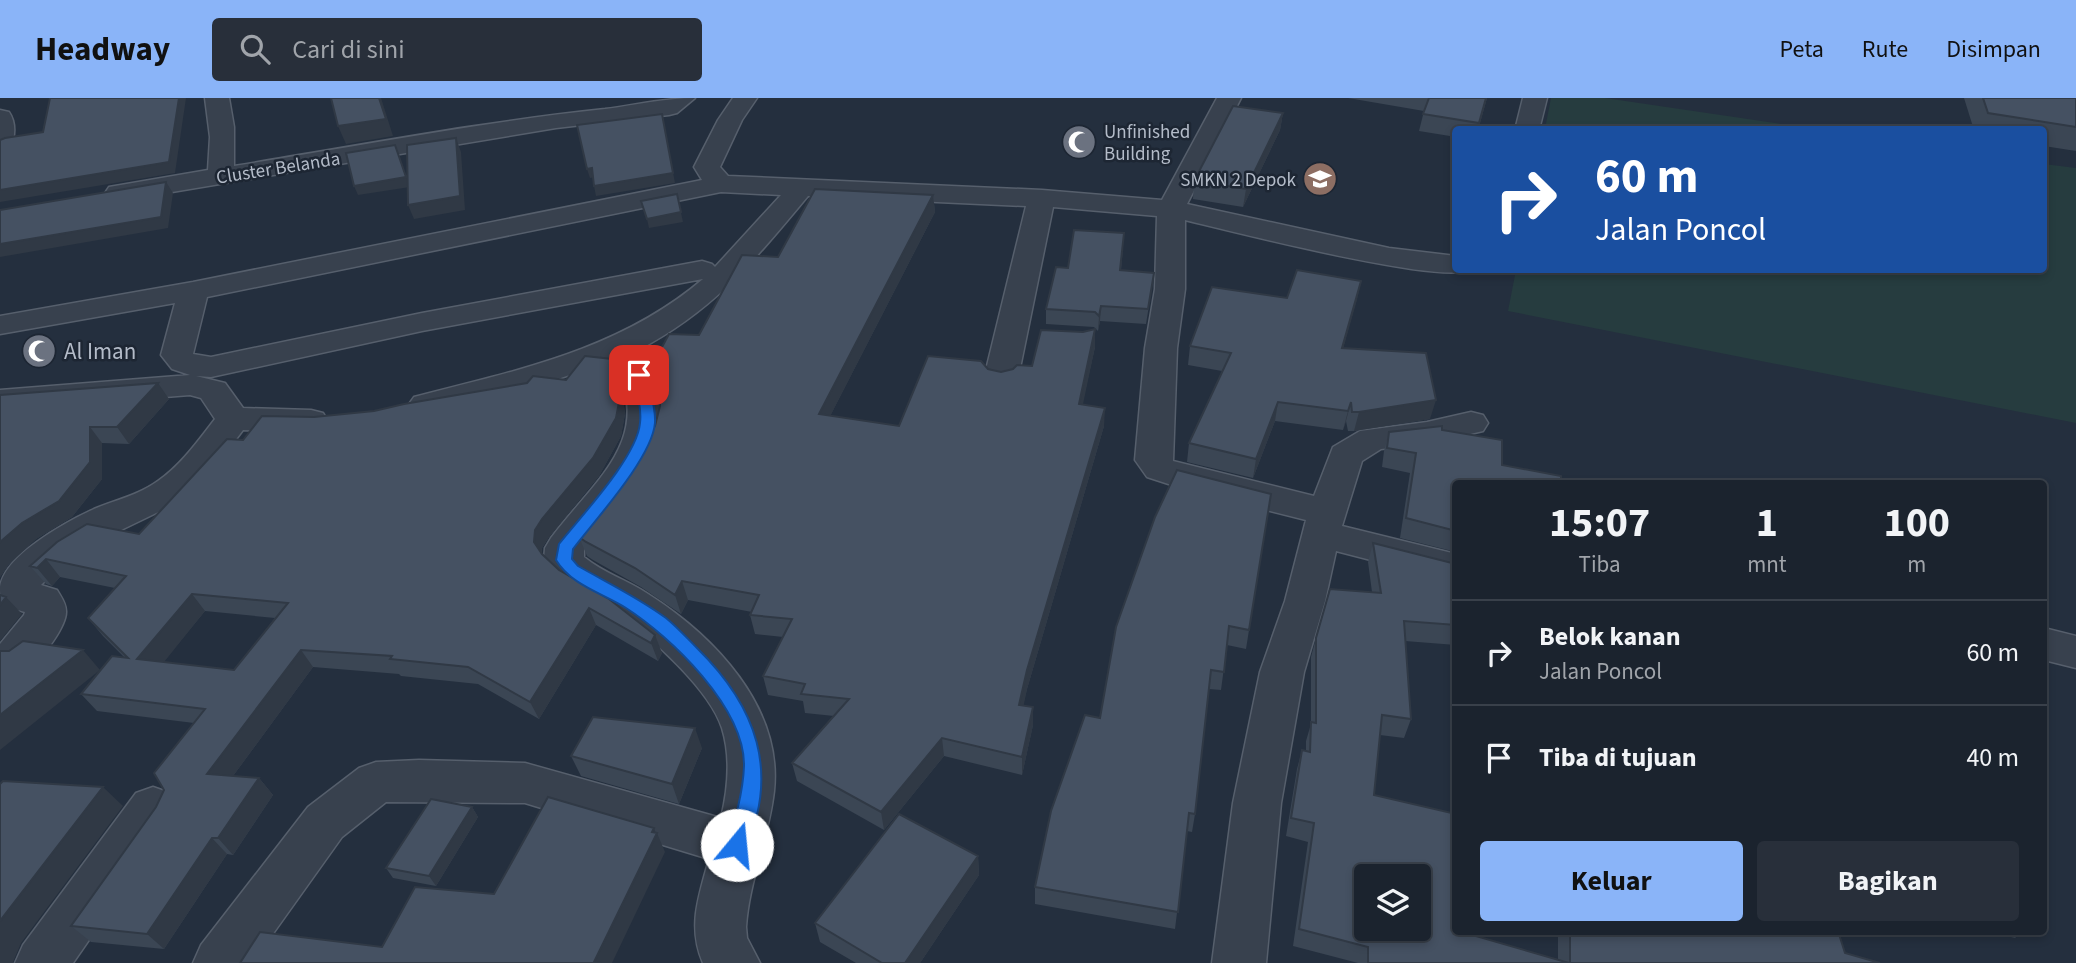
<!DOCTYPE html>
<html lang="id">
<style>
:root{--surface:#1b232e;--page:#282f3a;--text:#f1f3f6;--muted:#a0a4aa;--line:#39404a;--accent:#8ab4f8}
body{margin:0;font-family:"Source Sans 3",sans-serif;background:var(--page);color:var(--text);height:100vh;display:flex;flex-direction:column;font-size:26px;white-space:nowrap}
*{box-sizing:border-box;margin:0}
p{font-size:23px;color:var(--muted)}
.icon{flex:none;width:38px;height:38px;fill:none;stroke:currentColor;stroke-width:2;stroke-linecap:round;stroke-linejoin:round}
.map{position:relative;flex:1;overflow:hidden}
.panel{position:absolute;left:1452px;top:382px;width:595px;height:455px;display:flex;flex-direction:column;background:var(--surface);border-radius:7px;box-shadow:0 4px 10px #0003,0 0 0 2px var(--line)}
.panel>*{flex:none}
.guide{position:absolute;left:1452px;top:28px;width:595px;height:147px;border-radius:7px;box-shadow:0 4px 10px #0003,0 0 0 2px var(--line);background:#1a4fa0;color:#fff;overflow:hidden}
.buttons{position:absolute;left:1354px;top:766px;display:grid;gap:14px}
.buttons a{display:grid;place-items:center;width:77px;height:77px;border-radius:7px;background:var(--surface);box-shadow:0 4px 10px #0003,0 0 0 2px var(--line);font-size:35px}
.pin{position:absolute;display:grid;place-items:center;width:60px;height:60px;color:#fff;margin:-30px;border-radius:14px;box-shadow:0 4px 10px #0006}
.me{position:absolute;width:77px;margin:-38px;rotate:17deg;stroke-linejoin:round;filter:drop-shadow(0 0 5px #0008)}
.turn{display:flex;align-items:center;gap:24px;height:147px;padding:0 28px;font-size:32px}
.turn .icon{width:91px;height:91px;stroke-width:2.5}
.turn b{display:block;font-size:49px;line-height:60px}
.eta{display:flex;justify-content:space-evenly;align-items:center;height:119px;text-align:center}
.eta b{font-size:42px;font-weight:700;line-height:49px}
.button{display:flex;gap:14px;margin-top:auto;padding:14px 28px}
.button a{flex:1;height:80px;border-radius:7px;background:var(--accent);color:#111;font-size:28px;font-weight:700;line-height:80px;text-align:center}
.button a+a{background:var(--page);color:var(--text)}
ul{padding:0;list-style:none}
li{display:flex;align-items:center;gap:21px;height:105px;padding:0 28px;border-top:2px solid var(--line)}
li div{flex:1}
li b{display:block;font-size:26px}
li em{font-style:normal}
header{display:flex;align-items:center;gap:42px;box-sizing:border-box;height:98px;padding:0 35px;background:var(--accent);color:#111}
header strong{font-size:33px}
nav{display:flex;gap:38px;margin-inline-start:auto;font-size:24px}
.search{width:490px;height:63px;background:var(--page);display:flex;align-items:center;gap:18px;box-sizing:border-box;padding:0 24px;border-radius:7px;color:var(--muted);font-size:26px}
.map>svg:first-child{display:block}
.green{fill:#263c3f}
.lines{fill:none;stroke-linecap:round;stroke-linejoin:round}
.minor-casing{stroke:#565f6c;stroke-width:3}
.minor{fill:#38414e;fill-rule:evenodd}
.wall{fill:#3b4654;fill-rule:evenodd}
.shaded-wall{fill:#303945}
.building{fill:#455162;stroke:#303945;stroke-width:2;fill-rule:evenodd}
.route{fill:#1a73e8;stroke:#114b97;stroke-width:2}
.labels{text-anchor:middle;stroke-width:5;stroke-linejoin:round;paint-order:stroke}
.far-poi-label{font-size:19px;fill:#b4bcc9;stroke:#1d2633;text-anchor:start}
.far-street-label{font-size:19px;fill:#b4bcc9;stroke:#1d2633}
.poi-label{font-size:23px;fill:#b4bcc9;stroke:#1d2633;text-anchor:start}
</style>
<header>
<strong>Headway</strong>
<div class="search"><svg class="icon" aria-label="search" viewBox="0 0 24 24"><circle cx="10" cy="10" r="6"/><path d="M15 15l6 6"/></svg>Cari di sini</div>
<nav><a>Peta</a><a>Rute</a><a>Disimpan</a></nav>
</header>
<div class="map">
<svg width="2076" height="865" viewBox="0 0 2076 865">
<rect width="100%" height="100%" fill="#242f3e"/>
<path class="green" d="M1551,0H1605L1816,31H1545Z
M2044,66L2076,70V325L1508,213L1516,172H2044Z"/>
<g class="lines">
<g class="minor-casing">
<path id="minor" d="M205,0H229L234,29V68C358,48 481,24 605,11C636,7 665,0 695,0L677,15L669,17L556,30L118,103L109,101L105,95L109,89L208,72L210,39Z
M733,0H757L742,22L720,69L728,78L1042,92L1162,102L1217,0H1241L1187,106L1389,150L1456,158V172H1468C1441,187 1227,132 1185,122V191L1177,250L1173,363L1314,398L1333,349L1360,333L1427,324L1471,314L1483,317L1488,325L1483,333L1427,346L1381,351L1362,363L1342,428L1456,456V484L1336,453L1325,503L1304,574L1281,705L1266,865H1212L1233,705L1260,574L1285,503L1306,422L1190,393L1147,379L1135,362L1145,250L1155,191L1157,118L1053,109L1018,280L1013,287L1001,290L989,287L984,280L1026,108L808,98C755,161 716,211 640,251C650,269 659,285 663,306C672,357 611,413 584,452V459C603,475 627,482 648,496C714,538 783,609 774,693C769,739 749,783 746,829L747,840L760,865H703C687,828 699,798 709,761L525,705L386,704L342,739L252,865H193L201,847L308,709L359,670L376,664L419,662L525,665L721,720C728,691 731,659 722,630C710,592 650,537 617,516C590,498 561,491 544,462L545,450L551,440C595,381 655,343 614,262L537,288L426,317L414,313L409,306L414,299C518,272 620,252 703,181L422,233L211,279L196,278L225,285L243,310L311,312L323,315L328,323L323,331L311,334L243,332L209,377L183,402L88,448L58,470L41,487L57,492C61,499 66,505 66,513C67,527 43,560 31,568C21,574 9,572 0,566V546L24,517L25,514C11,510 0,508 0,492C0,459 68,423 94,411C115,402 139,397 158,383C181,367 198,343 215,321L201,300L190,297L0,312V292L190,277L172,271L161,257L175,205L0,236V218L193,184L702,82L694,69L718,22ZM721,94L781,97L715,169L712,166L702,163L422,215L211,259L193,256L207,199Z
M1523,0H1547L1539,32H1515Z
M0,12L9,14C16,24 16,40 9,50L0,53Z
M2044,530L2076,538V570L2044,562Z
M153,689L170,695L177,710L170,725L73,865H15L23,847L136,695Z"/>
</g>
<use href="#minor" class="minor"/>
</g>
<path class="wall" d="M1348,0H1487L1478,32H1456V39L1419,33L1424,13Z
M1964,0H2076V53L2044,48V32H1974Z
M1283,15L1280,32L1243,109L1193,101L1194,83Z
M933,97L935,114L830,318L899,328L988,271L1001,274L1032,268L1083,234L1095,231V249L1082,307L1104,328L1027,591L1023,607L1033,627L1022,677L944,658L884,732L797,683L792,665L834,618L805,615L803,603L768,597L763,578L783,539L755,536L750,517L752,514L688,502L681,516L641,489L593,462L587,458L579,439L633,367L655,328L699,237L778,159Z
M1123,149L1121,172L1154,175L1152,189L1146,226L1100,223L1098,233L1094,229L1046,226V211L1068,170Z
M1361,183L1343,250L1430,321L1354,333H1348L1346,323L1343,332L1275,323L1253,380L1187,364L1189,345L1222,273L1188,267L1190,248L1287,200Z
M617,275L622,292L625,316L621,338L599,378L549,439L542,450V456L559,472L609,501L662,555L658,563L596,527L539,621L478,586L401,578L399,576L313,569L233,678L259,680L273,697L233,757L227,756L164,851L91,844L71,828L156,709L194,625L97,613L81,596L125,560L103,538L88,520L115,490L60,479L52,488L46,486L30,468L57,444L139,436L243,342L314,319L374,313ZM205,513L275,520L234,572L163,564Z
M0,297L169,301L129,346L102,345V381L72,419L36,441L9,466L0,479Z
M1389,334L1456,385V454L1400,440L1410,375L1382,369L1384,353Z
M1155,419L1249,532L1246,551L1227,547L1221,592L1209,591L1195,716L1192,734L1187,733L1175,831L1035,806V789L1100,620Z
M1373,445L1456,466V547L1405,543L1411,621L1404,640L1380,637L1374,697L1469,836L1558,862V833H1838L1845,855L1880,865H1358L1293,848L1308,744L1286,738L1297,671L1302,652L1306,653V643L1311,626V559L1316,540L1372,494L1368,464Z
M702,650L679,706L581,678L571,658Z
M472,709L478,719L436,788L393,780L386,770Z
M978,758L979,777L920,865H856L820,844L815,825Z
M1987,833H2023L2015,840Z"/>
<path class="shaded-wall" d="M179,0H186L175,75L0,104V92Z
M379,0H381L393,38L346,46L338,28Z
M1283,15L1280,32L1243,109L1246,91Z
M662,16L675,85L596,98L594,88Z
M456,40L461,54L465,112L414,121L408,107Z
M395,47L410,89L358,97L354,88Z
M592,70L595,79L590,80L587,71Z
M166,84L173,95L168,130L0,159V146Z
M677,96L683,124L649,130L647,121Z
M933,97L935,114L822,334L819,316Z
M1361,183L1357,202L1338,269L1342,250Z
M1101,208L1100,223L1098,233L1099,218Z
M1095,231V249L1079,325V306Z
M617,275L622,292L625,316L621,338L599,378L549,439L542,450L541,462L534,444L535,432Z
M158,285L169,301L129,346L117,329Z
M1436,302L1430,321L1354,333L1359,314Z
M1278,304L1275,323L1253,380L1256,361Z
M1351,304L1346,323L1343,332L1348,313Z
M1105,310L1104,328L1027,591L1020,625L1019,607L1027,572Z
M90,329L102,345V381L72,419L36,441L9,466L0,479V482V444L22,425Z
M46,461L60,479L52,488L37,470Z
M682,483L688,502L681,516L675,497Z
M192,496L205,513L152,579L137,561Z
M6,499L22,516L0,543V507Z
M589,510L596,527L539,621L530,604Z
M655,537L662,555L658,563L651,545Z
M83,552L100,572L0,652V617Z
M301,552L313,569L222,693L207,676Z
M1033,609V627L1022,677V659Z
M695,630L702,650L679,706L672,686Z
M942,640L944,658L884,732L881,714Z
M259,680L273,697L233,757L218,740Z
M103,689L123,708L21,845L13,864V865H0V823Z
M472,709L478,719L436,788L429,778Z
M654,730L656,736L657,735L665,754L612,865H595L594,864Z
M212,740L227,756L164,851L147,836Z
M978,758L979,777L920,865H905Z"/>
<path class="building" d="M50,0H179L169,64L0,92V42L5,40L43,34Z
M331,0H379L386,21L338,28Z
M1429,0H1486L1479,25L1423,16Z
M1983,0H2076V29L1988,15Z
M1233,8L1283,15L1246,91L1194,83Z
M662,16L673,75L594,88L592,70L587,71L577,27Z
M456,40L460,98L408,107L407,47Z
M395,47L406,79L354,88L346,55Z
M166,84L161,119L0,146V112Z
M815,91L933,97L819,316L899,328L928,258L981,263L988,271L1001,274L1013,271L1017,267L1032,268L1041,232L1083,234L1095,231L1079,306L1105,310L1027,572L1019,607L1033,609L1022,659L942,640L881,714L792,665L849,601L801,596L805,586L763,578L792,521L750,517L759,497L682,483L675,497L635,470L586,444L579,439V434L633,367L655,328L660,308V288L654,264L669,236L699,237L742,157L778,159Z
M677,96L681,114L647,121L641,103Z
M1074,132L1124,135L1120,172L1154,175L1148,211L1101,208L1099,218L1095,214L1046,211L1056,169L1068,170Z
M1297,172L1361,183L1342,250L1426,255L1436,302L1359,314H1352L1351,304L1348,313L1278,304L1256,361L1189,345L1231,255L1190,248L1212,189L1287,200Z
M585,258L612,261L617,275L620,299L616,320L593,360L542,421L535,432L534,444L542,456L559,472L609,501L655,537L651,545L589,510L530,604L468,569L390,561L392,558L301,552L207,676L259,680L218,740H212L147,836L71,828L156,709L164,692L154,675L205,611L81,596L112,558L128,560L88,520L126,478L46,461L37,470L30,468L57,444L87,426L139,436L227,341L243,342L262,318L314,319L374,313L404,306L527,285L533,278L566,282ZM192,496L288,505L234,572L137,561Z
M158,285L117,329H90V364L59,403L22,425L0,444V297Z
M1442,328V332L1502,342V367L1561,378V385H1456V433L1406,420L1416,355L1387,350L1389,334Z
M1177,372L1271,396L1249,532L1229,528L1224,574L1211,572L1195,716L1189,715L1178,814L1035,789L1051,713L1085,617L1100,620L1116,529L1155,419Z
M1373,445L1456,466V527L1404,523L1411,621L1382,617L1374,697L1456,716V833H1469V836L1569,865H1368V849L1299,831L1314,725L1291,720L1302,652L1310,654L1311,624L1316,625V540L1330,491L1381,495ZM1367,779H1419V831H1367Z
M0,497L6,499L0,507Z
M23,543L83,552L0,617V553H9Z
M593,619L695,630L672,686L571,658Z
M3,683L103,689L0,823V686Z
M548,699L654,730L652,734L657,735L594,864L601,865H240L260,834L382,849L415,789L494,796Z
M431,701L472,709L429,778L386,770Z
M899,716L978,758L905,865H882L815,825Z
M1570,833H1838L1845,855L1880,865H1570Z"/>
<path class="route" d="M639,273L646,277C650,293 656,309 655,325C652,360 595,422 573,451L572,461L578,468C608,485 639,500 666,520C677,529 687,540 697,550C756,608 781,674 744,754L737,756L730,754L727,747C735,722 743,695 744,668C745,610 671,539 626,510C602,495 571,487 556,462L559,446C581,418 637,359 640,325C642,309 636,293 632,277Z"/>
<defs>
<g id="mosque-disc" transform="scale(1.75)"><circle r="9.5" fill="#6b7280" stroke="#1d2633"/><path d="M3.5-4.9A6 6 0 1 0 3.5 4.9A5 5 0 1 1 3.5-4.9Z" fill="#fff"/></g>
<g id="school-disc" transform="scale(1.75)"><circle r="9.5" fill="#8d6e63" stroke="#1d2633"/><path d="M0-5L7-2L0 1L-7-2ZM-4 1L0 2.5L4 1V4Q0 6-4 4Z" fill="#fff"/></g>
</defs>
<g fill-rule="evenodd">
<use href="#mosque-disc" x="1079" y="44"/>
<use href="#school-disc" x="1320" y="81"/>
<use href="#mosque-disc" x="39" y="253"/>
</g>
<g class="labels">
<g class="far-poi-label">
<text x="1104" y="40">Unfinished<tspan x="1104" dy="22">Building</tspan></text>
<text x="1296" y="88" text-anchor="end">SMKN 2 Depok</text>
</g>
<g class="far-street-label">
<text transform="translate(278 69) rotate(-9)" y="7">Cluster Belanda</text>
</g>
<g class="poi-label">
<text x="64" y="261">Al Iman</text>
</g>
</g>
</svg>
<div class="buttons">
<a><svg class="icon" aria-label="layers" viewBox="0 0 24 24"><path d="M12 4l9 5-9 5-9-5zM3 14l9 5 9-5"/></svg></a>
</div>
<div class="pin" style="left:639px;top:277px;background:#d93025"><svg class="icon" aria-label="arrive" viewBox="0 0 24 24"><path d="M6 21V4h12l-3 4 3 4H6"/></svg></div>
<svg class="me" style="left:737px;top:747px" viewBox="-20 -20 40 40"><circle r="19" fill="#fff"/><path d="M0-13L10 11 0 6-10 11z" fill="#1a73e8"/></svg>
<div class="guide">
<div class="turn"><svg class="icon" aria-label="right" viewBox="0 0 24 24"><path d="M7 20v-9h11M14 6l5 5-5 5"/></svg><div><b>60 m</b>Jalan Poncol</div></div>
</div>
<section class="panel">
<div class="eta">
<div><b>15:07</b><p>Tiba</p></div>
<div><b>1</b><p>mnt</p></div>
<div><b>100</b><p>m</p></div>
</div>
<ul>
<li><svg class="icon" aria-label="right" viewBox="0 0 24 24"><path d="M7 20v-9h11M14 6l5 5-5 5"/></svg><div><b>Belok kanan</b><p>Jalan Poncol</p></div><em>60 m</em></li>
<li><svg class="icon" aria-label="arrive" viewBox="0 0 24 24"><path d="M6 21V4h12l-3 4 3 4H6"/></svg><div><b>Tiba di tujuan</b></div><em>40 m</em></li>
</ul>
<div class="button"><a>Keluar</a><a>Bagikan</a></div>
</section>
</div>
